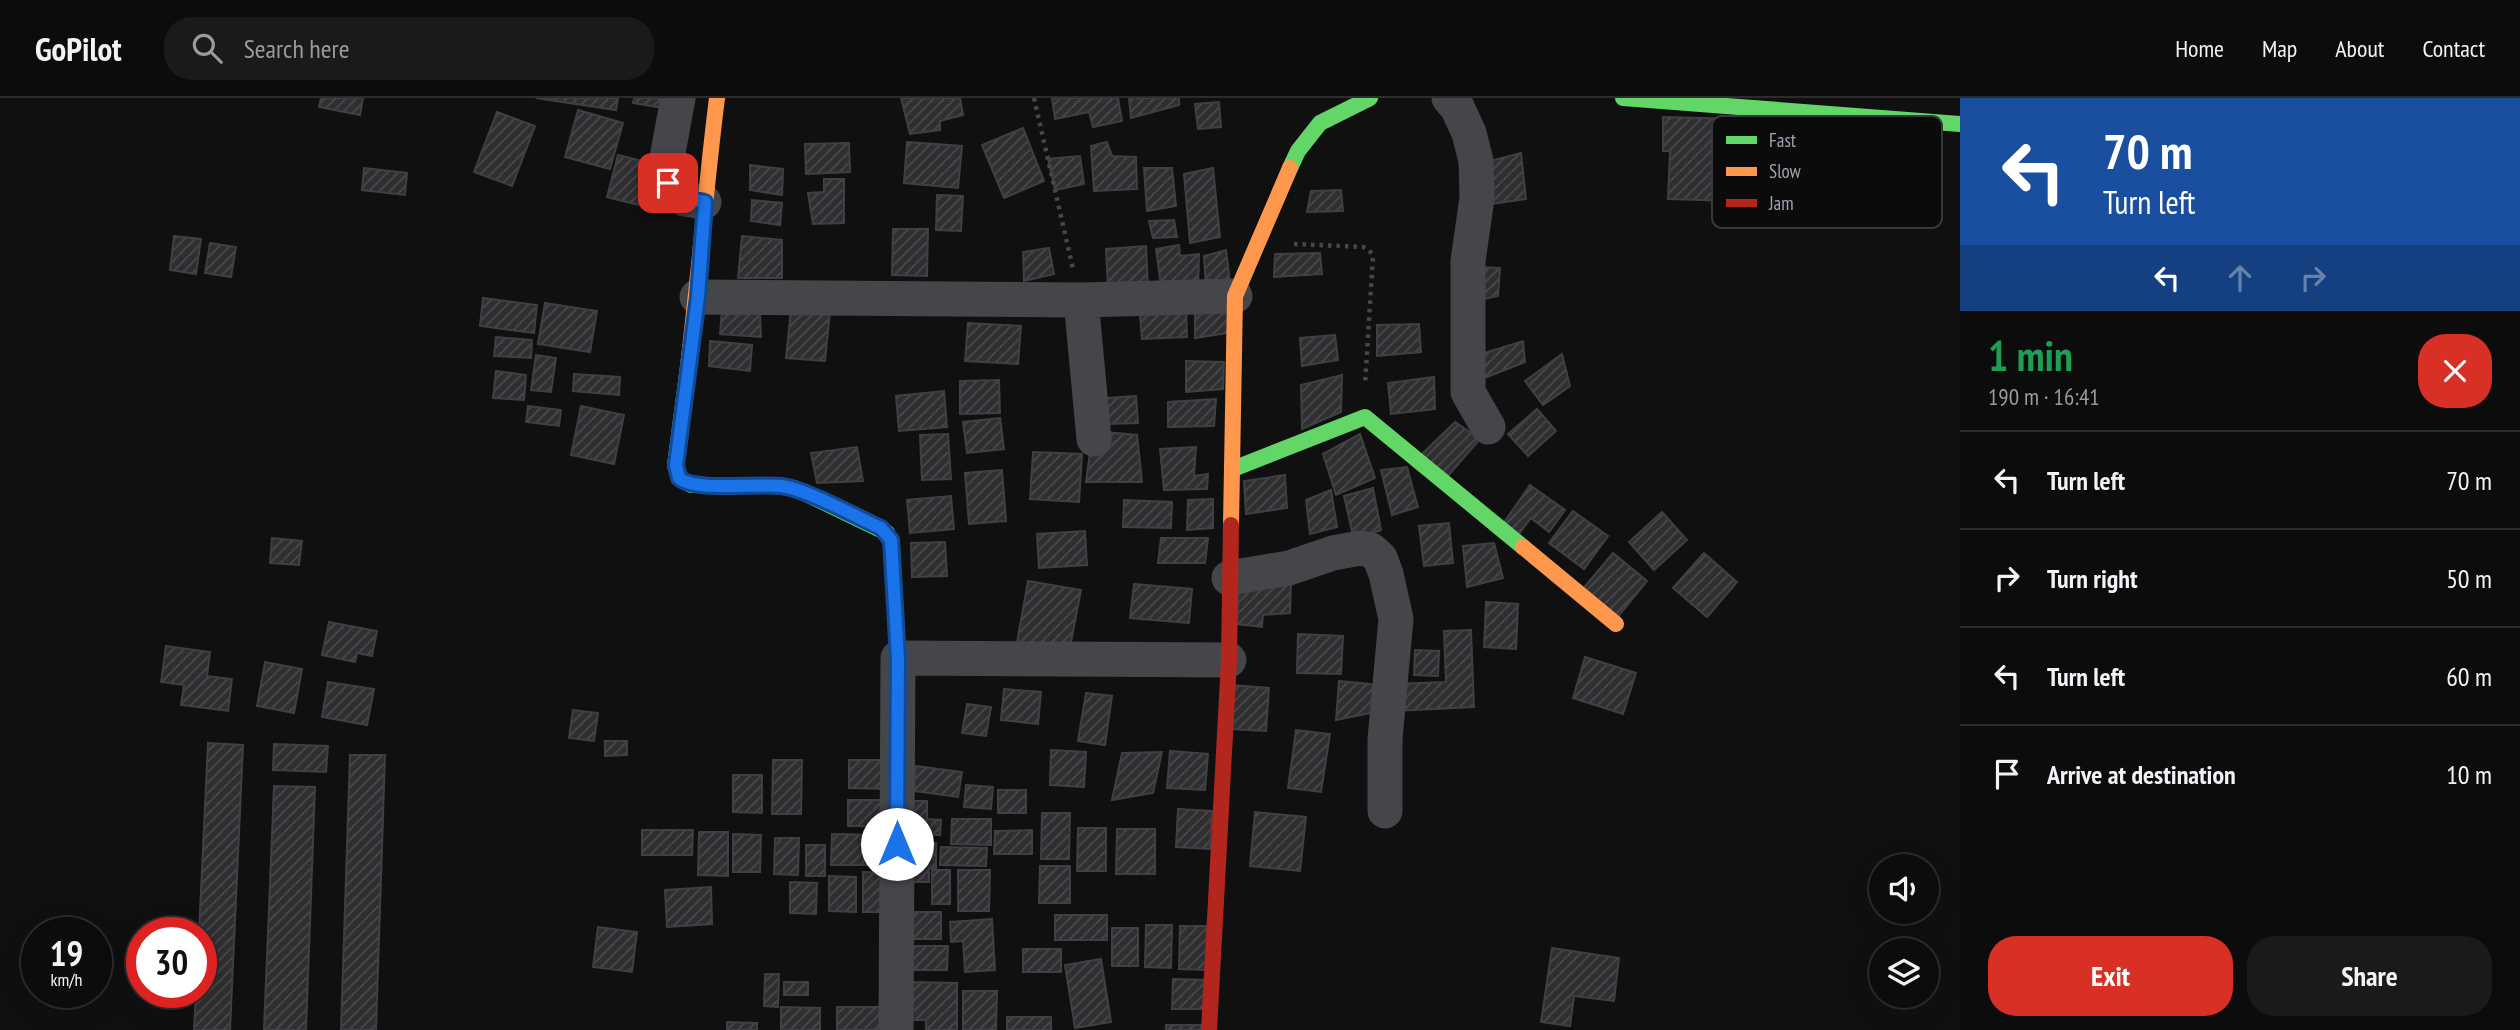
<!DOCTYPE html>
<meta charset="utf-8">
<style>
:root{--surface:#0c0c0d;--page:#1a1a1b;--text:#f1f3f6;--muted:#9a9b9d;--line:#2c2c2e;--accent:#d93025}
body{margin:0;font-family:"PT Sans Narrow",sans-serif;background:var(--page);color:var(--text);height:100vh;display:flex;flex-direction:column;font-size:26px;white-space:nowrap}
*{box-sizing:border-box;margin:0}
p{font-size:23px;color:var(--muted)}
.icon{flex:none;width:38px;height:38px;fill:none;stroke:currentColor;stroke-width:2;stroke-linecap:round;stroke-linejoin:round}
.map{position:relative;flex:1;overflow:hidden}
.side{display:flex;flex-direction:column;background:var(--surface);width:560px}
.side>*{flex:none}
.guide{background:#1a4fa0;color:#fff;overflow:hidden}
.fabs{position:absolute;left:1869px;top:756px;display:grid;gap:14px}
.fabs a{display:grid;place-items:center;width:70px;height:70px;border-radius:50%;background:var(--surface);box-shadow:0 7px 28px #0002,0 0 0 2px var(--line);font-size:35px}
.speed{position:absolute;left:21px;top:819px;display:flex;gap:14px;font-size:35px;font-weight:700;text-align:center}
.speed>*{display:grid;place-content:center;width:91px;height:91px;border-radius:50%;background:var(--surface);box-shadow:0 7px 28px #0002,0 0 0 2px var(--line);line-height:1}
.speed small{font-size:18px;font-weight:400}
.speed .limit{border:10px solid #d22;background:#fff;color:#111}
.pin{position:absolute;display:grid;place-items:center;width:60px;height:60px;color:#fff;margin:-30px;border-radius:14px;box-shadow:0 4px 10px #0006}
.me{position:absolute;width:77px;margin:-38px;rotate:0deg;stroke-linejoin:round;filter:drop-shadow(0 0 5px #0008)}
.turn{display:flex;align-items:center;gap:24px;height:147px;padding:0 28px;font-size:32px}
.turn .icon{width:91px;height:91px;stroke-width:2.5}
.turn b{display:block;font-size:49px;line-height:60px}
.lanes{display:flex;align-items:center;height:66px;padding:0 28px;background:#0003;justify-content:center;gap:35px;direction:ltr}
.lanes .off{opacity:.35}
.round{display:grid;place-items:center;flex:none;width:74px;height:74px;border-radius:28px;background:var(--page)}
.head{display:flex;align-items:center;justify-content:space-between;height:119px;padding:0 28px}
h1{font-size:42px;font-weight:600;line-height:52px;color:#1e9e55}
.cta{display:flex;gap:14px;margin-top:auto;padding:14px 28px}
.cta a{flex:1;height:80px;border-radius:28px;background:var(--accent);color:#fff;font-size:28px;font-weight:600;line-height:80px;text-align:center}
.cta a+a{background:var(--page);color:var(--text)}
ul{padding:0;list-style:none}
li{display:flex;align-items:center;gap:21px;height:98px;padding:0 28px;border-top:2px solid var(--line)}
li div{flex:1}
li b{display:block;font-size:26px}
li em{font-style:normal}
header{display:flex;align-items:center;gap:42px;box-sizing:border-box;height:98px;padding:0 35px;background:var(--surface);border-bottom:2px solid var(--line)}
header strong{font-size:33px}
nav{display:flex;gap:38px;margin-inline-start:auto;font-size:24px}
.search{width:490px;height:63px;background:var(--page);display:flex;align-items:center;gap:18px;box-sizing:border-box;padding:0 24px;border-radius:28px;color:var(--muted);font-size:26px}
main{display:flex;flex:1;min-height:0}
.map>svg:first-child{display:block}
.building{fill:url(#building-hatch);stroke:#404044;stroke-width:2}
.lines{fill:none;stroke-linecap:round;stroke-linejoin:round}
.path{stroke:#46474b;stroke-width:4.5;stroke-dasharray:3.5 5;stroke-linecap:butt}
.street{stroke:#454649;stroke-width:35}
.fast{stroke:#63d668;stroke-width:16}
.slow{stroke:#ff974d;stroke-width:16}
.jam{stroke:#b3261e;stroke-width:16}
.route-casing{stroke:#114b97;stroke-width:18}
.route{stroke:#1a73e8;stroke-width:12}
.key{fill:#0b0b0c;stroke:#38393e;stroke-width:2}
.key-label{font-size:19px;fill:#a1a5b2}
</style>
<header>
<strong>GoPilot</strong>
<div class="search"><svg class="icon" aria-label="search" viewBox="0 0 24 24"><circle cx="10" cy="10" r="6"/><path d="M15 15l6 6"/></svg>Search here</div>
<nav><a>Home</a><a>Map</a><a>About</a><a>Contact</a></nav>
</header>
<main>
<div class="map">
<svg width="1960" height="932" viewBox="0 0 1960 932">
<defs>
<pattern id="building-hatch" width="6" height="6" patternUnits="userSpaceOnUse" patternTransform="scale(1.75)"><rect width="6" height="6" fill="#2f2f31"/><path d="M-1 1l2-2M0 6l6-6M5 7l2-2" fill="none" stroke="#4a4a4c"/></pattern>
</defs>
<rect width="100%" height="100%" fill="#101011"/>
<path class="building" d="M321,0H363L360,17L319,9Z
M536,0H618L616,12Z
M634,0H671L669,11L633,5Z
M901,0H960L963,17L940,23V32L910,36Z
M1052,0H1118L1122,23L1093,29L1089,14L1055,21Z
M1129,0H1179V7L1131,20Z
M1219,4L1221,29L1198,31L1195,6Z
M578,12L623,25L610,71L565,59Z
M497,14L535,28L512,88L474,74Z
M1663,19L1737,21L1734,103L1668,101L1670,53H1663Z
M1023,30L1044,83L1004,100L982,47Z
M907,44L962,48L958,90L904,85Z
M1107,44L1112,58L1136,59L1137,91L1094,93L1091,48Z
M849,45L850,74L806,76L805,46Z
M1521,55L1526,101L1491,106L1490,63Z
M618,57L662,68L651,110L607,99Z
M1080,58L1084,86L1055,92L1048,61Z
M750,67L783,71L782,97L750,92Z
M364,70L407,75L405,97L362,92Z
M1144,70H1172L1176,108L1147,113Z
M1213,70L1220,139L1190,145L1184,76Z
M824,81H844V125L813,126L808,95L824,94Z
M1341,92L1343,113L1307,114L1311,93Z
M937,97L963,98L961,133L936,132Z
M752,102L782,105L780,127L751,123Z
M1174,122L1177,139L1153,140L1149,123Z
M893,131H928L927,178L892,177Z
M174,138L201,141L196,176L170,172Z
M742,138L782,142V180H738Z
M210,145L236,149L231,179L205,175Z
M1179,147L1180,158L1199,156L1198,190L1161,188L1156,151Z
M1146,148L1148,189L1108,191L1106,151Z
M1049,150L1054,176L1024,183L1023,154Z
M1226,152L1230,185L1206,189L1204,158Z
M1320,155L1322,176L1274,179L1275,156Z
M1477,169L1500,170L1498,198L1479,202Z
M483,200L537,207L534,235L480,228Z
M1228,202V235L1195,240V205Z
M545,205L597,213L590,254L538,246Z
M1139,206L1186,207L1187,239L1142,241Z
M722,211L760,216L761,239L720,236Z
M791,211L830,214L825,263L786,260Z
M968,225L1021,228L1018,266L965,263Z
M1419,226L1421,254L1377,258V227Z
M1335,237L1338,262L1302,268L1300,240Z
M496,239L532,242L531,260L494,258Z
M710,243L752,247L750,273L709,268Z
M1523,243L1525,264L1477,283L1478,257Z
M1562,256L1570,288L1543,307L1525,283Z
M536,257L556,260L551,294L531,292Z
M1186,263L1224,264L1223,291L1186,294Z
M496,273L526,277L524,302L493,300Z
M574,276L620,279L619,297L573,293Z
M1342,277L1341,314L1302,331L1301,287Z
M1434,279L1435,311L1391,316L1388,285Z
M999,282L1000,315L960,316V283Z
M944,293L947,329L899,333L896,298Z
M1136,298L1138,325L1108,326L1107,300Z
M1216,301L1214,328L1168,329V304Z
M528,308L561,312L559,328L526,324Z
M581,308L624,317L614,366L571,357Z
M1537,311L1556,333L1528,358L1508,336Z
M1000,320L1004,351L967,355L963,324Z
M1455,324L1480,341L1448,378L1421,357Z
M1093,333L1137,337L1142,384H1086Z
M948,336L951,381L922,382L920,337Z
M1360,336L1375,380L1336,397L1323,356Z
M857,349L863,383L817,385L811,355Z
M1196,349L1194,378L1208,376L1207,391L1164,392L1160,351Z
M1033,354L1082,356L1079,404L1030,401Z
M1407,369L1418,409L1392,417L1381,372Z
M1002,372L1006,423L969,426L965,375Z
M1285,377L1287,410L1246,416L1244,383Z
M1530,387L1565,412L1549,434L1531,420L1518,437L1503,426Z
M1373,390L1381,432L1354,442L1344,398Z
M1331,392L1337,429L1310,436L1306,402Z
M951,398L954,431L910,435L907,402Z
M1213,401V430L1187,432L1188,402Z
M1124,402L1172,404L1171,430L1123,429Z
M1573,413L1608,438L1584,471L1549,445Z
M1662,414L1687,442L1654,472L1629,444Z
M1449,425L1453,465L1424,468L1419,428Z
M1085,433L1087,467L1039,470L1037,436Z
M272,440L302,443L299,467L270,465Z
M1161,440H1208L1205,465H1158Z
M945,444L947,478L912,479L911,445Z
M1494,445L1503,480L1467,489L1463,448Z
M1613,455L1647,483L1616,521L1582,492Z
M1704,455L1737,484L1707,519L1673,490Z
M1291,481L1290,515L1263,517L1262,529L1237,526L1239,486Z
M1028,483L1081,492L1071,544L1016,550Z
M1134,486L1192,491L1189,525L1130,520Z
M1486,504L1518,506L1516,551L1484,549Z
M329,524L377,533L372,558L357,555L355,564L322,557Z
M1471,532L1474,609L1394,613L1393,586L1446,584L1444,533Z
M1298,536L1343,538L1341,576L1297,575Z
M166,548L210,554L207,578L232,581L228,613L181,607L184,587L161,584Z
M1415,552L1439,553L1438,578L1414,577Z
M1585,559L1636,575L1623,616L1573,600Z
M265,564L302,571L294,615L257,608Z
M1339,583L1379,587L1376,614L1336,622Z
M328,584L374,591L367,627L322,619Z
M1232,587L1269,590L1266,633L1230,631Z
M1004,591L1041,594L1038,626L1001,622Z
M1086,595L1112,598L1105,647L1078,643Z
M967,606L991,609L986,638L962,635Z
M573,612L598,615L594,643L569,640Z
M1296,632L1330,636L1321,694L1288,690Z
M605,643H627V657L605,658Z
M208,645L243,647L230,932H194L196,894H201V835H199Z
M274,646L328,648L326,674L273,672Z
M1051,652L1086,654L1084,689L1050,687Z
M1170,653L1208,656L1205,692L1167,690Z
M1162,654L1153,695L1112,702L1122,655Z
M350,657H385L376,932H341Z
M773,662H802L801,716H772Z
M849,662H891L890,691L849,690Z
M916,668L962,674L958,699L913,693Z
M733,677H762V715L733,714Z
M966,687L993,689L991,711L964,709Z
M274,688L315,689L306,932H264Z
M998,692H1026V715H998Z
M848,702H891V728H848Z
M910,703H927V721L941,722L940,737H910Z
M1178,711L1212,713L1210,751L1176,749Z
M1255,714L1306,719L1300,773L1250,768Z
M1042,715H1070L1069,761H1041Z
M952,721H991V747L951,746Z
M1078,730H1106V773H1077Z
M1117,731H1155V776H1116Z
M642,732H693L692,757H642Z
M1032,732V756H994L995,733Z
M699,734H728V778L698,777Z
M733,736L761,737L760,774H733Z
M832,736L890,737L889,767H831Z
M775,740H799L798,777L774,776Z
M904,745H936V770H929V784H905Z
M806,747H825V778H806Z
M941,749L987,750L986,768L940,767Z
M1040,768H1070V805H1039Z
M932,772H950V806H932Z
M958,772H990L989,813H958Z
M863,774L890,775L889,814H863Z
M829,778L856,779V814L829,813Z
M790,784L817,785L816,816L790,815Z
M711,789L712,826L667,829L665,792Z
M905,814H941V841H904Z
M1055,817H1107V842H1055Z
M992,821L995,872L965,874L963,843L951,844L950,824Z
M1146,827H1172L1171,870L1145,869Z
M1180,828H1208L1207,872L1179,871Z
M598,829L637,834L632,874L593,869Z
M1112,830H1138V868H1112Z
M910,848H948L947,872H910Z
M1552,850L1619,860L1614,903L1574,898L1570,928L1541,924Z
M1023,851H1061V874H1023Z
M1101,861L1111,924L1075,930L1065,867Z
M765,876H779L778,909L764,908Z
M1173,881L1209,882V911H1172Z
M784,884H808V897H784Z
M908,884L957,885V932H926V922H908Z
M963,893H997L996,932H963Z
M781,909L820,910V932H781Z
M837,909H886V932H837Z
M1007,919H1051V932H1007Z
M727,924L757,925V932H727Z
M1166,927H1205V932H1166Z"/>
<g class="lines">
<path class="path" d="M1034,0L1073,171
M1294,146L1363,149L1369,152L1373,158L1365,287"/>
<path class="street" d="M678,0L665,71L674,95L684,101L704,104
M1449,0L1457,9L1469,35L1476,63L1477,100L1468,163V294L1488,329
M697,199L1081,202L1235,198
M1081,202L1094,341
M1229,480L1289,470L1333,455L1360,450L1371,452L1380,460L1386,476L1396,521L1385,641V713
M896,932L898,560L1229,562"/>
<path class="fast" d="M1623,0L1960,26
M1290,70L1298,53L1320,25L1370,0
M686,284L675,367C677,377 682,383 691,387H771L794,390L887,435
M1233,371L1365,319L1523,449"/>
<path class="slow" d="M686,284C698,190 705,95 717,0
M1231,427L1235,198L1290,70
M887,435L892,449L898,560
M1523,449L1616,526"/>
<path class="jam" d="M1209,932L1229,562L1231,427"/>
</g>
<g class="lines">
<g class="route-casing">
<path id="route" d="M668,85C677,100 688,101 705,104L698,199L676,367L679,380C695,394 757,385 781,388C807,391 856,419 881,430L891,442L898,560L897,746"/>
</g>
<use href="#route" class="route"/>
</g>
<rect x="1712" y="18" width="230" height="112" rx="10" class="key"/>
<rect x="1726" y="38" width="31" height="8" fill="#63d668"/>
<rect x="1726" y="69" width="31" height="9" fill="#ff974d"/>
<rect x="1726" y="101" width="31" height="8" fill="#b3261e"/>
<g class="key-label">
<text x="1769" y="49">Fast</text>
<text x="1769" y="80">Slow</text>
<text x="1769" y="112">Jam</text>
</g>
</svg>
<div class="fabs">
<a><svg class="icon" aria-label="sound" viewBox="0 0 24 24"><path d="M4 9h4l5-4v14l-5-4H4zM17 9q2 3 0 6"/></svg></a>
<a><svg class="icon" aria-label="layers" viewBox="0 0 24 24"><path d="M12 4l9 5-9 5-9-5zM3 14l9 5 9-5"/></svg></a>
</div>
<div class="speed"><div>19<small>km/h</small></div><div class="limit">30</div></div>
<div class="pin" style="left:668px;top:85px;background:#d93025"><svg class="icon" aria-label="arrive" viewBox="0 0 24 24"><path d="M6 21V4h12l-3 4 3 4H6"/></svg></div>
<svg class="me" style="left:897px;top:746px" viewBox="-20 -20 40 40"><circle r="19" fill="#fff"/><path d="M0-13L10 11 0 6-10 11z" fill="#1a73e8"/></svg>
</div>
<section class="side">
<div class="guide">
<div class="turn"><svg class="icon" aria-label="left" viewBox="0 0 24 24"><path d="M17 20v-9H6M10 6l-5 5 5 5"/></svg><div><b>70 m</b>Turn left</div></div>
<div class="lanes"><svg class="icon" aria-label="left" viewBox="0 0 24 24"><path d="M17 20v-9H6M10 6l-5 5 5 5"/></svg><svg class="icon off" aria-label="ahead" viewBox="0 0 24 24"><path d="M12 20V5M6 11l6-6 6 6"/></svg><svg class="icon off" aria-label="right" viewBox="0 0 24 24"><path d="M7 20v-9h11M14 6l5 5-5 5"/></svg></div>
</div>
<div class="head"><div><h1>1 min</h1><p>190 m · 16:41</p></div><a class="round" style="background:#d93025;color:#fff"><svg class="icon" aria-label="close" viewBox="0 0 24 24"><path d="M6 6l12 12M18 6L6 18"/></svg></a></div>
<ul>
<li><svg class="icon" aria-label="left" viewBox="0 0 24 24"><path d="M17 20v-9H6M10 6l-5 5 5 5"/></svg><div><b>Turn left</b></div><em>70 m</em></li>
<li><svg class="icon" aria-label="right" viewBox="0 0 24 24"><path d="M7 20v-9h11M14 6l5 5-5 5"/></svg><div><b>Turn right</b></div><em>50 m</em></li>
<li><svg class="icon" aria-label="left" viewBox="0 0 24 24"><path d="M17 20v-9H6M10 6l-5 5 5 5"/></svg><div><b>Turn left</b></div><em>60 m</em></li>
<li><svg class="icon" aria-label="arrive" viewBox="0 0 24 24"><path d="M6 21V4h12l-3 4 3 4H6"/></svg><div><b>Arrive at destination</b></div><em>10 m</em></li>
</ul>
<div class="cta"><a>Exit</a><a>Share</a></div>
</section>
</main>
